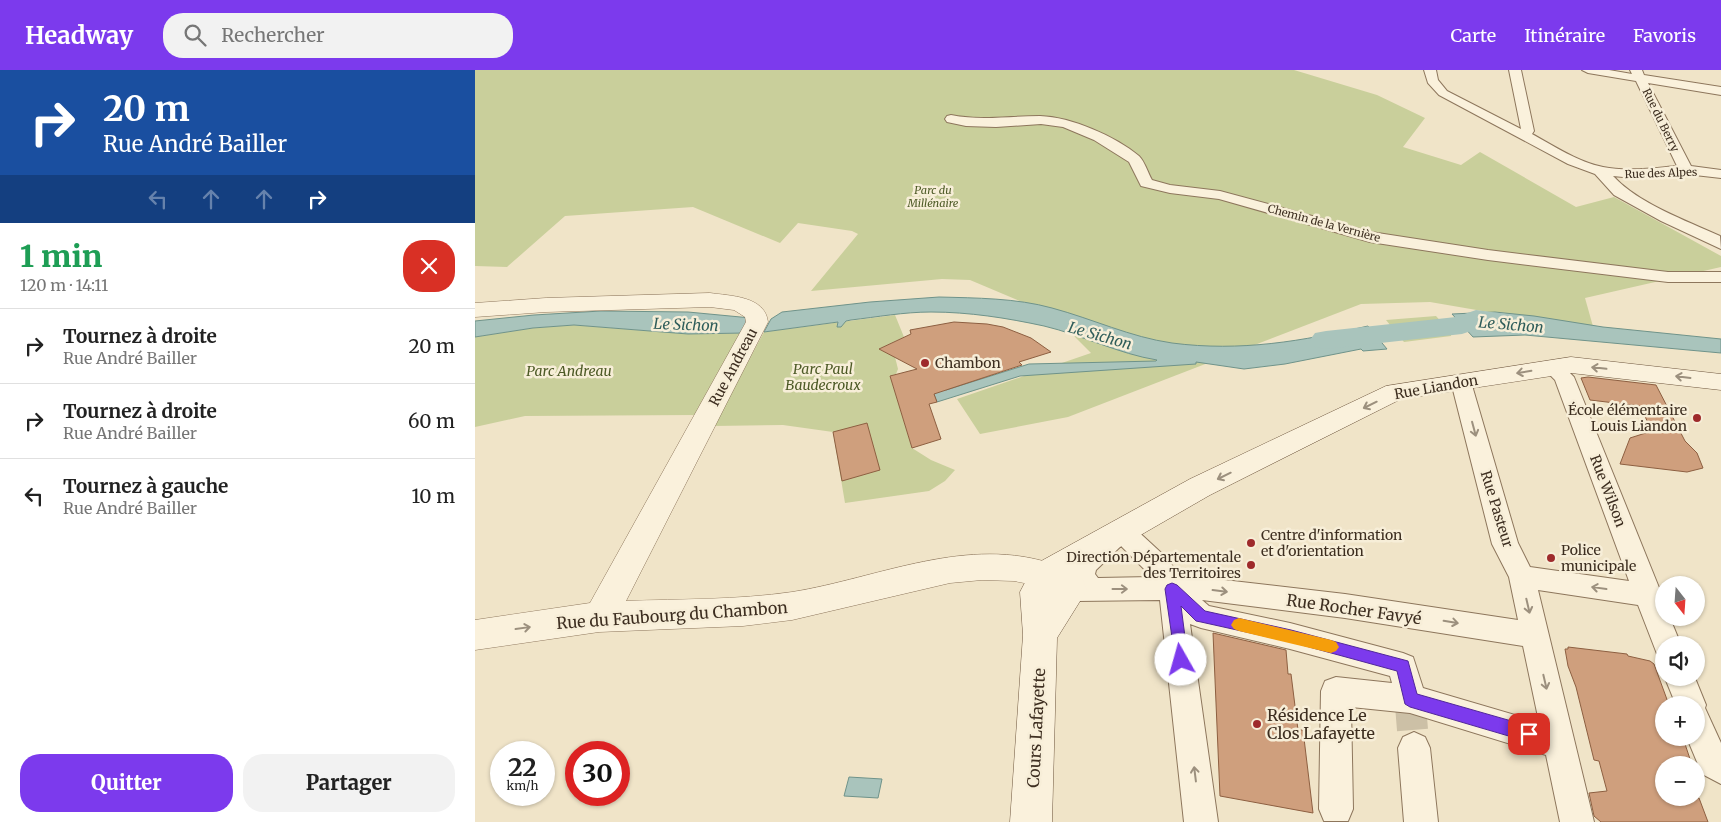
<!DOCTYPE html>
<html lang="fr">
<meta charset="utf-8">
<style>
:root{--surface:#fff;--page:#f2f2f2;--text:#222;--muted:#767676;--line:#e0e0e0;--accent:#7c3aed}
body{margin:0;font-family:Merriweather,serif;background:var(--page);color:var(--text);height:100vh;display:flex;flex-direction:column;font-size:19px;white-space:nowrap}
*{box-sizing:border-box;margin:0}
p{font-size:16px;color:var(--muted)}
.icon{flex:none;width:28px;height:28px;fill:none;stroke:currentColor;stroke-width:2;stroke-linecap:round;stroke-linejoin:round}
.map{position:relative;flex:1;overflow:hidden}
.sheet{display:flex;flex-direction:column;background:var(--surface);width:475px}
.sheet>*{flex:none}
.banner{background:#1a4fa0;color:#fff;overflow:hidden}
.needle{width:32px;rotate:163deg}
.fabs{position:absolute;left:1180px;top:506px;display:grid;gap:10px}
.fabs a{display:grid;place-items:center;width:50px;height:50px;border-radius:50%;background:var(--surface);box-shadow:0 1px 4px #0004;font-size:25px}
.speed{position:absolute;left:15px;top:671px;display:flex;gap:10px;font-size:25px;font-weight:700;text-align:center}
.speed>*{display:grid;place-content:center;width:65px;height:65px;border-radius:50%;background:var(--surface);box-shadow:0 1px 4px #0004;line-height:1}
.speed small{font-size:12px;font-weight:400}
.speed .limit{border:8px solid #d22;background:#fff;color:#111}
.pin{position:absolute;display:grid;place-items:center;width:42px;height:42px;color:#fff;margin:-21px;border-radius:10px;box-shadow:0 2px 8px #0006}
.me{position:absolute;width:55px;margin:-28px;rotate:353deg;stroke-linejoin:round;filter:drop-shadow(0 0 4px #0008)}
.turn{display:flex;align-items:center;gap:18px;height:105px;padding:0 20px;font-size:22px}
.turn .icon{width:65px;height:65px;stroke-width:2.5}
.turn b{display:block;font-size:35px;line-height:42px}
.lanes{display:flex;align-items:center;height:48px;padding:0 20px;background:#0003;justify-content:center;gap:25px;direction:ltr}
.lanes .off{opacity:.35}
.round{display:grid;place-items:center;flex:none;width:52px;height:52px;border-radius:20px;background:var(--page)}
.summary{display:flex;align-items:center;justify-content:space-between;height:85px;padding:0 20px}
h1{font-size:30px;font-weight:800;line-height:38px;color:#1e9e55}
.cta{display:flex;gap:10px;margin-top:auto;padding:10px 20px}
.cta a{flex:1;height:58px;border-radius:20px;background:var(--accent);color:#fff;font-size:20px;font-weight:800;line-height:58px;text-align:center}
.cta a+a{background:var(--page);color:var(--text)}
ul{padding:0;list-style:none}
li{display:flex;align-items:center;gap:15px;height:75px;padding:0 20px;border-top:1px solid var(--line)}
li div{flex:1}
li b{display:block;font-size:19px}
li em{font-style:normal}
header{display:flex;align-items:center;gap:30px;box-sizing:border-box;height:70px;padding:0 25px;background:var(--accent);color:#fff}
header strong{font-size:24px}
nav{display:flex;gap:28px;margin-inline-start:auto;font-size:18px}
.search{width:350px;height:45px;background:var(--page);display:flex;align-items:center;gap:12px;box-sizing:border-box;padding:0 18px;border-radius:20px;color:var(--muted);font-size:19px}
main{display:flex;flex:1;min-height:0}
.map>svg:first-child{display:block}
.green{fill:#c9cf9b}
.water{fill:#a9c4bc;stroke:#6f938a}
.lines{fill:none;stroke-linecap:round;stroke-linejoin:round}
.river{fill:#a9c4bc;fill-rule:evenodd}
.building{fill:#cf9f7d;stroke:#8d5f41}
.minor-tunnel{stroke:#ccc0a6;stroke-width:31;stroke-dasharray:31 15;stroke-linecap:butt}
.minor-casing{stroke:#8d765c;stroke-width:2}
.tertiary-casing{stroke:#8d765c;stroke-width:1}
.secondary-casing{stroke:#6f573f;stroke-width:1}
.minor{fill:#faf1dc;fill-rule:evenodd}
.tertiary{fill:#faf1dc;fill-rule:evenodd}
.secondary{fill:#faf1dc;fill-rule:evenodd}
.oneway{stroke:#9c907e}
.route{fill:#7c3aed;stroke:#51269a}
.slow{fill:#f59e0b}
.poi-dot{fill:#9e2a2b;stroke:#f7eed8;stroke-width:2}
.labels{text-anchor:middle;stroke-width:5;stroke-linejoin:round;paint-order:stroke}
.far-street-label{font-size:11px;fill:#3d2e20;stroke:#f7eed8}
.far-park-label{font-size:11px;font-style:italic;fill:#4d5a26;stroke:#f7eed8}
.poi-label{font-size:14px;fill:#3d2e20;stroke:#f7eed8;text-anchor:start}
.street-label{font-size:14px;fill:#3d2e20;stroke:#f7eed8}
.park-label{font-size:14px;font-style:italic;fill:#4d5a26;stroke:#f7eed8}
.water-label{font-size:15px;font-style:italic;fill:#2f5d5a;stroke:#f7eed8}
.near-street-label{font-size:16px;fill:#3d2e20;stroke:#f7eed8}
.near-poi-label{font-size:16px;fill:#3d2e20;stroke:#f7eed8;text-anchor:start}
</style>
<header>
<strong>Headway</strong>
<div class="search"><svg class="icon" aria-label="search" viewBox="0 0 24 24"><circle cx="10" cy="10" r="6"/><path d="M15 15l6 6"/></svg>Rechercher</div>
<nav><a>Carte</a><a>Itinéraire</a><a>Favoris</a></nav>
</header>
<main>
<section class="sheet">
<div class="banner">
<div class="turn"><svg class="icon" aria-label="right" viewBox="0 0 24 24"><path d="M7 20v-9h11M14 6l5 5-5 5"/></svg><div><b>20 m</b>Rue André Bailler</div></div>
<div class="lanes"><svg class="icon off" aria-label="left" viewBox="0 0 24 24"><path d="M17 20v-9H6M10 6l-5 5 5 5"/></svg><svg class="icon off" aria-label="ahead" viewBox="0 0 24 24"><path d="M12 20V5M6 11l6-6 6 6"/></svg><svg class="icon off" aria-label="ahead" viewBox="0 0 24 24"><path d="M12 20V5M6 11l6-6 6 6"/></svg><svg class="icon" aria-label="right" viewBox="0 0 24 24"><path d="M7 20v-9h11M14 6l5 5-5 5"/></svg></div>
</div>
<div class="summary"><div><h1>1 min</h1><p>120 m · 14:11</p></div><a class="round" style="background:#d93025;color:#fff"><svg class="icon" aria-label="close" viewBox="0 0 24 24"><path d="M6 6l12 12M18 6L6 18"/></svg></a></div>
<ul>
<li><svg class="icon" aria-label="right" viewBox="0 0 24 24"><path d="M7 20v-9h11M14 6l5 5-5 5"/></svg><div><b>Tournez à droite</b><p>Rue André Bailler</p></div><em>20 m</em></li>
<li><svg class="icon" aria-label="right" viewBox="0 0 24 24"><path d="M7 20v-9h11M14 6l5 5-5 5"/></svg><div><b>Tournez à droite</b><p>Rue André Bailler</p></div><em>60 m</em></li>
<li><svg class="icon" aria-label="left" viewBox="0 0 24 24"><path d="M17 20v-9H6M10 6l-5 5 5 5"/></svg><div><b>Tournez à gauche</b><p>Rue André Bailler</p></div><em>10 m</em></li>
</ul>
<div class="cta"><a>Quitter</a><a>Partager</a></div>
</section>
<div class="map">
<svg width="1246" height="752" viewBox="0 0 1246 752">
<rect width="100%" height="100%" fill="#f0e4c8"/>
<path class="green" d="M0,0H819L902,25L950,48L928,77L986,95L1005,82L1101,137L1139,127L1246,186V197L1110,228L1119,260L955,232L886,234L593,347L505,364L482,329L616,283L578,245L495,210L467,209L336,221L383,164L377,161L323,153L305,173L218,137L90,146L32,197L0,196Z
M420,245L429,267L404,279L420,287L423,299L421,304L415,306L437,378L456,390L480,400L470,411L454,421L370,433L358,362L308,355L238,356L289,262Z
M961,246L976,263V266L929,272L911,250Z
M99,255L213,264L269,263L220,345L50,346L0,357V267L58,258Z"/>
<path class="water" d="M464,227C501,228 541,228 577,238C618,249 655,267 697,273C766,282 827,271 893,256L912,279L888,281L886,279L810,294L769,299L721,292V294L545,306L462,332L453,310L471,320L554,294L681,291L682,290C644,284 607,265 569,256C532,248 494,242 456,242C429,242 402,247 376,250L371,251L366,257H362L363,252L289,262L296,249L307,242L395,232Z
M126,241L213,242L276,248L269,263L213,264L99,255L58,258L0,267V251L59,245Z
M1020,242L1059,246L1128,257L1246,269V283L1050,265L998,267L977,244Z
M374,707L407,709L403,728L369,726Z"/>
<g class="lines">
<path class="river" d="M1001,240L1047,246L1051,252L1047,258L1036,261L1005,258L987,264L851,279L840,277L835,270L840,263L851,261L981,247Z"/>
</g>
<path class="building" d="M479,252L512,254L528,257L556,268L576,282L544,292L547,295L459,324L462,332L454,334L466,369L437,378L415,306L442,299L404,279L436,264L435,260Z
M1113,307L1181,315L1210,371L1222,383L1228,398L1212,402L1145,394L1155,368L1177,361L1165,336L1115,330L1106,308Z
M392,353L405,400L367,411L358,362Z
M738,563L811,580L813,604H816L823,660H828L838,743L745,726Z
M1093,577L1152,584L1153,586L1175,591L1179,594L1194,635H1189V668H1208L1217,695H1189V728H1224L1233,752H1126L1119,746L1114,723L1132,721L1124,691L1119,690L1101,617L1093,596L1090,579H1093Z"/>
<g class="lines">
<path class="minor-tunnel" d="M935,629L939,678"/>
<g class="minor-casing">
<path id="minor" d="M949,0H961L963,10L972,21L1046,59L1034,0H1046L1059,61L1057,64C1079,76 1103,92 1128,97C1152,102 1178,98 1202,96L1161,11L1113,3L1107,0H1134L1157,4L1155,0H1167L1169,5L1246,17V25L1173,13L1216,96L1246,100V108L1211,104L1158,108L1138,106C1164,134 1210,150 1245,166L1246,179L1186,151L1139,125L1120,104L1093,94L964,25L953,13Z
M476,45C506,51 534,46 565,46C596,47 640,66 664,86C670,92 673,103 677,110L695,115L745,121L896,162L1013,180L1193,202H1246V212H1193L1013,190L895,172L744,129L695,123L666,116L654,92L619,70L588,57L566,54L521,57L491,56L472,52L470,49L472,46Z
M1078,292L1085,293L1099,307L1187,525L1189,531V548H1195L1206,575H1189V587L1182,584L1163,535L1063,520L1119,752H1085L1071,685L935,643L876,637L878,739L873,751H849L844,739L846,621L850,611L861,607L917,613L915,606L815,579L726,558L715,554L743,752H709L685,530L602,531L592,528L589,520L592,512L597,511L594,505L600,487L637,454L646,451L655,454L694,490L704,507H723L870,524L1043,550L1034,507L1017,474L976,312L979,307L986,305L993,307L996,312L1043,473L1055,497L1154,511L1080,310L1068,298L1071,293ZM646,476L677,507L623,508L620,504L621,500ZM727,530L870,548L1048,576L1064,652L948,618L938,587L928,583L815,553L734,536Z
M1190,608H1220L1231,635L1230,638L1246,673V714L1227,704L1212,668H1221V635H1201Z
M939,662L950,667L955,678L963,752H929L923,678L928,667Z"/>
</g>
<g class="tertiary-casing">
<path id="tertiary" d="M235,223C256,226 290,226 293,252L151,531C206,529 262,530 317,522C404,508 493,464 581,495L586,504L581,513L570,517L539,511L507,510L475,513L317,550L268,556L124,562L0,580V550L115,533L271,252L270,247L259,240L235,237L71,242L0,247V233L71,228Z"/>
</g>
<g class="secondary-casing">
<path id="secondary" d="M1096,287L1246,304V320L1096,303L926,329L735,425L598,504L608,510L612,520L582,568L577,752H535L548,565L545,522L559,495L715,409L911,316Z"/>
</g>
<use href="#minor" class="minor"/>
<use href="#tertiary" class="tertiary"/>
<use href="#secondary" class="secondary"/>
</g>
<defs><path id="oneway-shaft" d="M-6 0H5M1.5-3L5.5 0L1.5 3" fill="none" stroke-width="1.6" stroke-linecap="round" stroke-linejoin="round" transform="scale(1.25)"/></defs>
<g class="oneway">
<use href="#oneway-shaft" transform="translate(1124 298) rotate(-174)"/>
<use href="#oneway-shaft" transform="translate(1049 302) rotate(171)"/>
<use href="#oneway-shaft" transform="translate(1208 307) rotate(-173)"/>
<use href="#oneway-shaft" transform="translate(895 335) rotate(154)"/>
<use href="#oneway-shaft" transform="translate(999 359) rotate(75)"/>
<use href="#oneway-shaft" transform="translate(749 406) rotate(154)"/>
<use href="#oneway-shaft" transform="translate(1124 518) rotate(-172)"/>
<use href="#oneway-shaft" transform="translate(645 519)"/>
<use href="#oneway-shaft" transform="translate(745 521) rotate(7)"/>
<use href="#oneway-shaft" transform="translate(1053 536) rotate(77)"/>
<use href="#oneway-shaft" transform="translate(976 552) rotate(9)"/>
<use href="#oneway-shaft" transform="translate(48 558) rotate(-8)"/>
<use href="#oneway-shaft" transform="translate(1070 612) rotate(77)"/>
<use href="#oneway-shaft" transform="translate(720 704) rotate(-97)"/>
</g>
<path class="route" d="M697,513L702,515L730,541L816,560L933,591L942,624L1054,656L1060,658L1062,664L1060,669L1054,672L935,637L930,634L922,601L816,572L726,552L721,551L706,536L713,590L711,595L706,597L701,595L690,519L692,515Z"/>
<path class="slow" d="M764,548L856,570L861,572L864,577L861,581L856,583L764,561L759,559L756,555L759,550Z"/>
<g class="poi-dot">
<circle cx="450" cy="293" r="5"/>
<circle cx="1222" cy="348" r="5"/>
<circle cx="776" cy="473" r="5"/>
<circle cx="1076" cy="488" r="5"/>
<circle cx="776" cy="495" r="5"/>
<circle cx="782" cy="654" r="5"/>
</g>
<g class="labels">
<g class="far-street-label">
<text transform="translate(1186 50) rotate(64)" y="4">Rue du Berry</text>
<text transform="translate(1186 103) rotate(-2)" y="4">Rue des Alpes</text>
<text transform="translate(849 153) rotate(15)" y="4">Chemin de la Vernière</text>
</g>
<g class="far-park-label">
<text x="458" y="124">Parc du<tspan x="458" dy="13">Millénaire</tspan></text>
</g>
<g class="poi-label">
<text x="460" y="298">Chambon</text>
<text x="1212" y="345" text-anchor="end">École élémentaire<tspan x="1212" dy="16">Louis Liandon</tspan></text>
<text x="786" y="470">Centre d'information<tspan x="786" dy="16">et d'orientation</tspan></text>
<text x="1086" y="485">Police<tspan x="1086" dy="16">municipale</tspan></text>
<text x="766" y="492" text-anchor="end">Direction Départementale<tspan x="766" dy="16">des Territoires</tspan></text>
</g>
<g class="street-label">
<text transform="translate(258 297) rotate(-62)" y="5">Rue Andreau</text>
<text transform="translate(961 317) rotate(-10)" y="5">Rue Liandon</text>
<text transform="translate(1133 421) rotate(69)" y="5">Rue Wilson</text>
<text transform="translate(1022 439) rotate(73)" y="5">Rue Pasteur</text>
</g>
<g class="park-label">
<text x="348" y="304">Parc Paul<tspan x="348" dy="16">Baudecroux</tspan></text>
<text x="94" y="306">Parc Andreau</text>
</g>
<g class="water-label">
<text transform="translate(211 255) rotate(2)" y="5">Le Sichon</text>
<text transform="translate(1036 255) rotate(5)" y="5">Le Sichon</text>
<text transform="translate(625 266) rotate(16)" y="5">Le Sichon</text>
</g>
<g class="near-street-label">
<text transform="translate(879 539) rotate(8)" y="6">Rue Rocher Favyé</text>
<text transform="translate(197 545) rotate(-4)" y="6">Rue du Faubourg du Chambon</text>
<text transform="translate(561 658) rotate(-87)" y="6">Cours Lafayette</text>
</g>
<g class="near-poi-label">
<text x="792" y="651">Résidence Le<tspan x="792" dy="18">Clos Lafayette</tspan></text>
</g>
</g>
</svg>
<div class="fabs">
<a><svg class="needle" viewBox="-14 -14 28 28"><path d="M0-13l5 13h-10z" fill="#e53935"/><path d="M0 13l5-13h-10z" fill="#767676"/></svg></a>
<a><svg class="icon" aria-label="sound" viewBox="0 0 24 24"><path d="M4 9h4l5-4v14l-5-4H4zM17 9q2 3 0 6"/></svg></a>
<a>+</a>
<a>−</a>
</div>
<div class="speed"><div>22<small>km/h</small></div><div class="limit">30</div></div>
<div class="pin" style="left:1054px;top:664px;background:#d93025"><svg class="icon" aria-label="arrive" viewBox="0 0 24 24"><path d="M6 21V4h12l-3 4 3 4H6"/></svg></div>
<svg class="me" style="left:706px;top:590px" viewBox="-20 -20 40 40"><circle r="19" fill="#fff"/><path d="M0-13L10 11 0 6-10 11z" fill="#7c3aed"/></svg>
</div>
</main>
